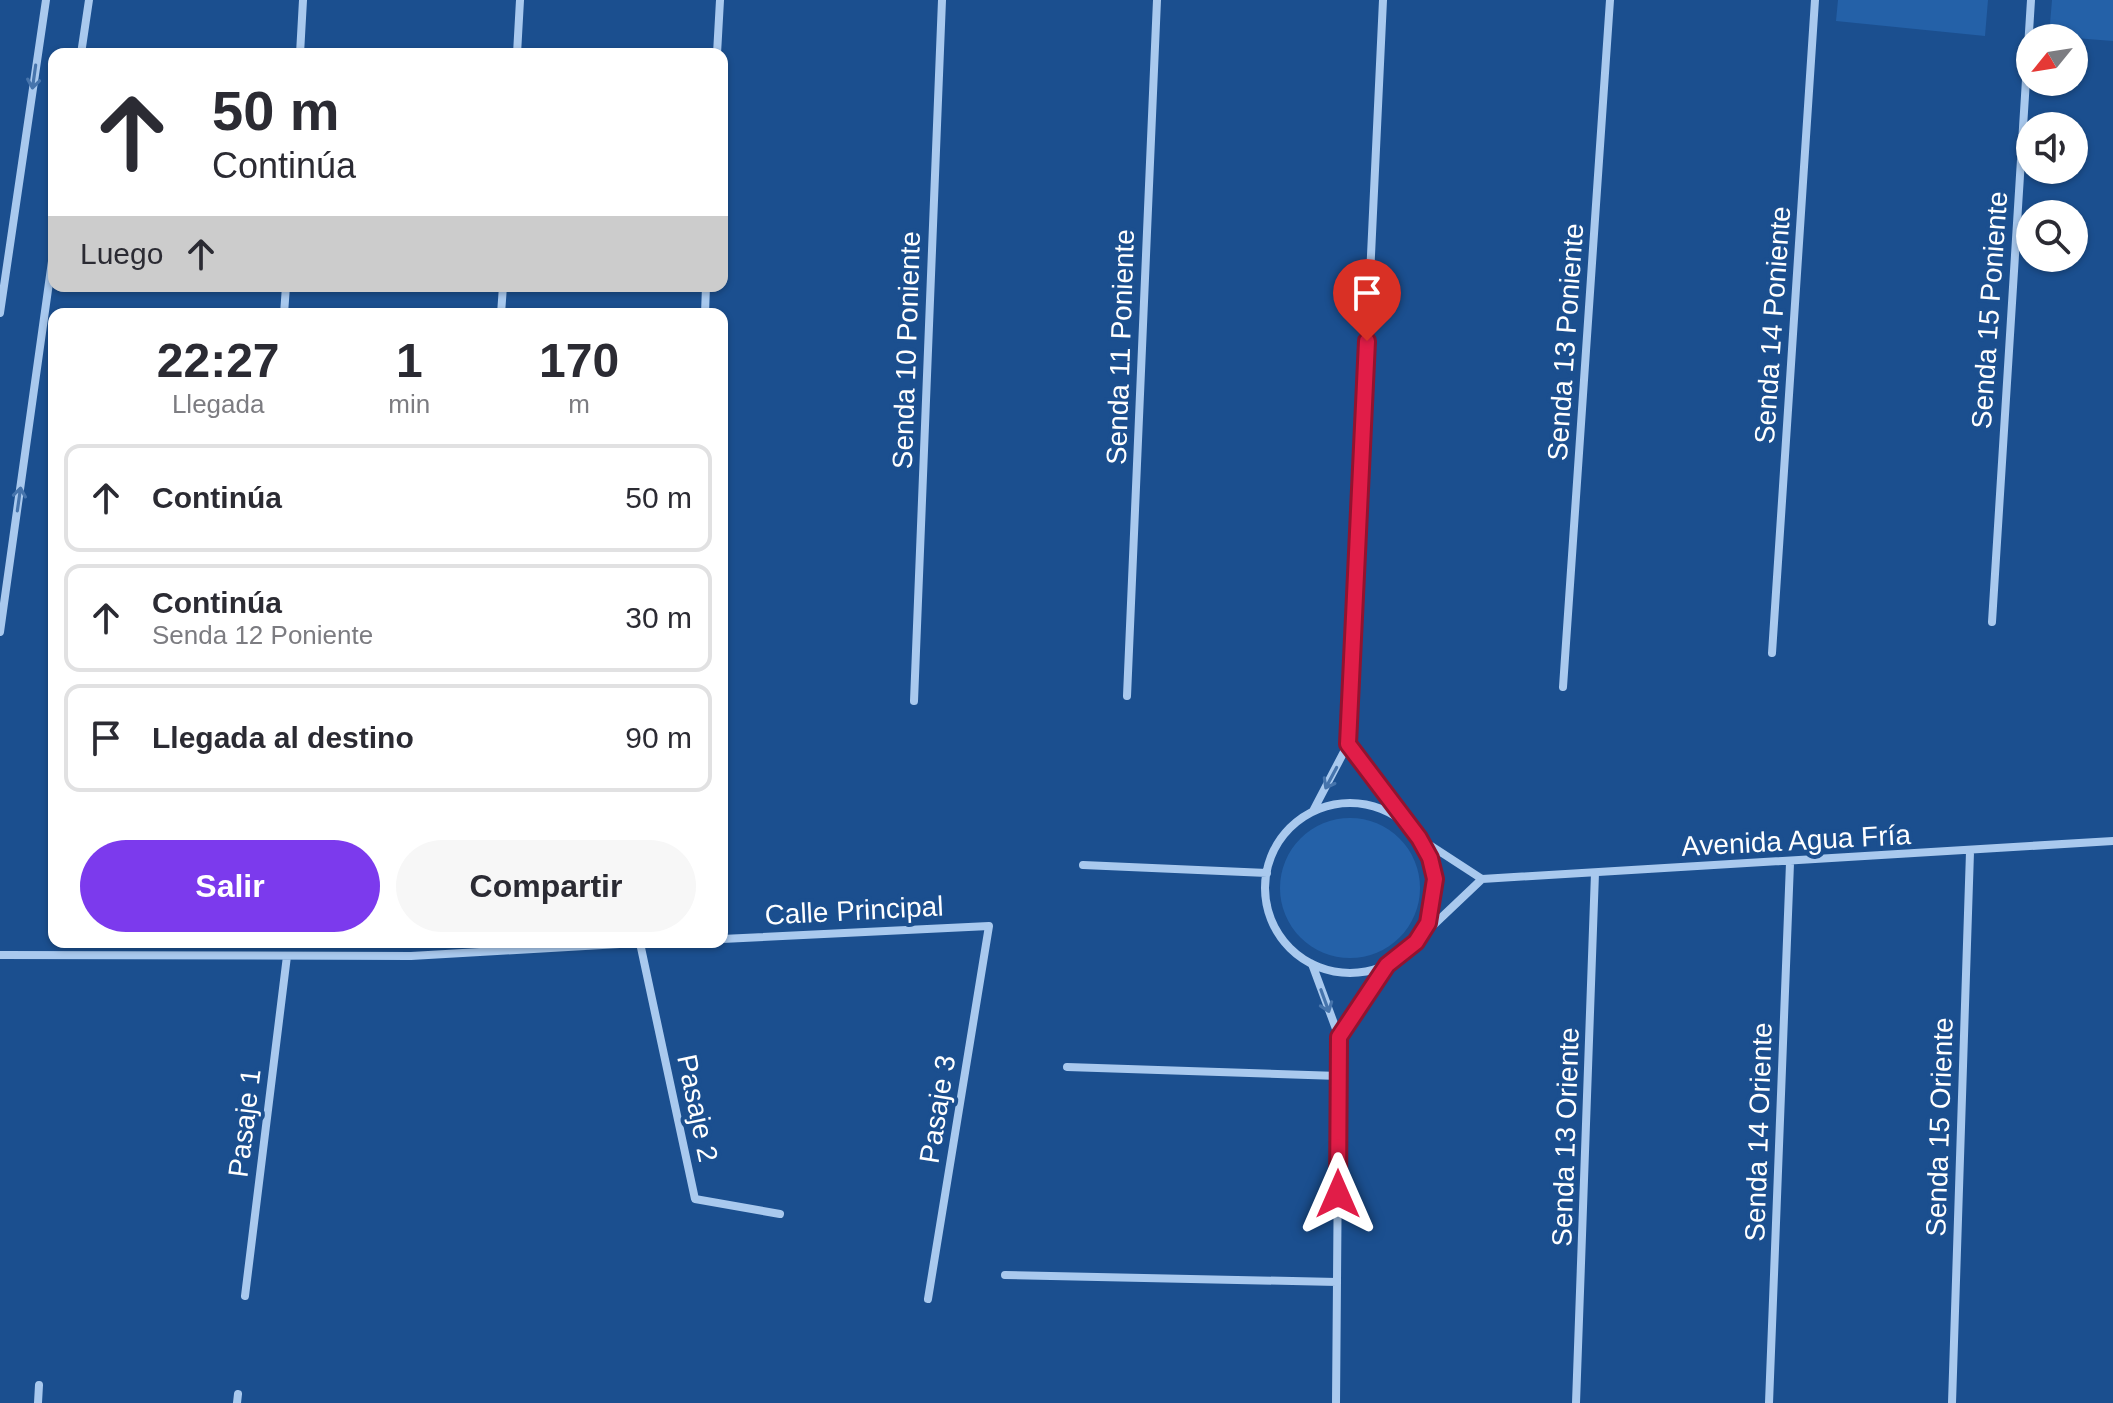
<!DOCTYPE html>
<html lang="es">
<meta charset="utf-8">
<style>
:root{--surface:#fff;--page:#f7f7f7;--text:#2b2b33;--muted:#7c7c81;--line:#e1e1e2;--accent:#7c3aed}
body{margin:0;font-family:Helvetica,sans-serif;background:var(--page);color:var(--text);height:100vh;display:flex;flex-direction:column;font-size:30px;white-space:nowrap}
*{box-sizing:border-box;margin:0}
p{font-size:26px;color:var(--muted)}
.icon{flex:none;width:44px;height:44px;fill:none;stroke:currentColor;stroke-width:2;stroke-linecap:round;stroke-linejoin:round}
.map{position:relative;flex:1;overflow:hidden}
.panel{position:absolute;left:48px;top:308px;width:680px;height:640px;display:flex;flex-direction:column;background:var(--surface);border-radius:16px;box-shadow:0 2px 6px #0004}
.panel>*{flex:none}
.banner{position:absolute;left:48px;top:48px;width:680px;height:244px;border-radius:16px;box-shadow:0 2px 6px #0004;background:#fff;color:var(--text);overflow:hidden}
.needle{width:52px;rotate:240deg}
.controls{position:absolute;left:2016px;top:24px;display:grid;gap:16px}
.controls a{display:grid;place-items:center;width:72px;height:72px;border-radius:50%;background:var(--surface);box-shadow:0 2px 6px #0004;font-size:40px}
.pin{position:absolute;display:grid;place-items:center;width:68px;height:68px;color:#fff;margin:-82px -34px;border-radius:50% 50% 50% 0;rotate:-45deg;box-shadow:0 0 8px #0007}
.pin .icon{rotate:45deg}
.me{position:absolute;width:88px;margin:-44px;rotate:0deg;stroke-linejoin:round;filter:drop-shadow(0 0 6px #0008)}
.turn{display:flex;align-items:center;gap:28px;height:168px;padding:0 32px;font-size:36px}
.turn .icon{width:104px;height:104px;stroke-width:2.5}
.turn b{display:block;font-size:56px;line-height:68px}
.then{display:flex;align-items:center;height:76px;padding:0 32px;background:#0003;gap:16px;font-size:30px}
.eta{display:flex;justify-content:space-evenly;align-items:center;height:136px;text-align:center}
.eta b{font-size:48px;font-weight:600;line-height:56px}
.action{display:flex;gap:16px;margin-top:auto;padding:16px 32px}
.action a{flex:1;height:92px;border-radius:48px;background:var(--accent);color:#fff;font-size:32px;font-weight:600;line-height:92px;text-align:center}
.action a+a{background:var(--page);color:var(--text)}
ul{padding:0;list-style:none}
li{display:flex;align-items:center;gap:24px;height:108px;margin:0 16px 12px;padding:0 16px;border:4px solid var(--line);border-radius:16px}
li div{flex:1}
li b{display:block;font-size:30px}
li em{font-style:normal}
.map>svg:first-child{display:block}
.green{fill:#2461a8}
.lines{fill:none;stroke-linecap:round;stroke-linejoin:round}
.street{stroke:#a9c9ee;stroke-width:8}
.oneway{stroke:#4674ac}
.route-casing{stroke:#92132f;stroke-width:20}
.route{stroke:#e11d48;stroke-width:14}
.labels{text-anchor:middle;stroke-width:8;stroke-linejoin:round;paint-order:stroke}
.street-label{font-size:28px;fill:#fff;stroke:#1b4f8f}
</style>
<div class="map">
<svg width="2113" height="1403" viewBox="0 0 2113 1403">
<rect width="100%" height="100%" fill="#1b4f8f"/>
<path class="green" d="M1838,0H1988L1985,36L1836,21Z
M2052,0H2113V41L2049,36Z
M1280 888a70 70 0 1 1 140 0a70 70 0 1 1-140 0Z"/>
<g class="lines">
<path class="street" d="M81,54L89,0
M300,54L303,0
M517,54L520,0
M717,54L720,0
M0,313L46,0
M284,314L286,286
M501,314L503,286
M705,314L706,286
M1992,622L2031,0
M0,632L54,247
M1772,653L1815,0
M1563,687L1610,0
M1127,696L1157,0
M914,701L942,0
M1348,744L1402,818
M1265 888a85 85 0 1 1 170 0a85 85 0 1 1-170 0Z
M1313,811L1348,744L1383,0
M1419,838L1482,879L2113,841
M1083,865L1267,873
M1424,934L1482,879
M722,939L989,926L928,1299
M640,943L695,1199L780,1214
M0,955L411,956L654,942
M1312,964L1339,1037L1336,1403
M1339,1037L1387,965
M1067,1067L1339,1076
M1005,1275L1337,1282
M245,1296L287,956
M38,1403L39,1385
M237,1403L238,1394
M1576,1403L1595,873
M1769,1403L1790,863
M1952,1403L1970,852"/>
</g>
<defs><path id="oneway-shaft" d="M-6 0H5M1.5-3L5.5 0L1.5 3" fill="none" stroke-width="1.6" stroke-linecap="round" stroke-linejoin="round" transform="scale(2)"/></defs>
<g class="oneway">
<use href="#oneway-shaft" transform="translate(34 77) rotate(98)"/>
<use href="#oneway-shaft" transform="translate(19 499) rotate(-82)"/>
<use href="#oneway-shaft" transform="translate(1331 778) rotate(118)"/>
<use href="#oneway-shaft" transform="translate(1325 1001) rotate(70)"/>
</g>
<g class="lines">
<g class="route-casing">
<path id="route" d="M1338,1194L1339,1037L1387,965L1416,942L1428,923L1435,879L1430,858L1419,838L1348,744L1367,341"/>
</g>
<use href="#route" class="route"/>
</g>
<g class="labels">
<g class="street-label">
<text transform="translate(1989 310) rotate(-86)" y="10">Senda 15 Poniente</text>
<text transform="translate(1772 325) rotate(-86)" y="10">Senda 14 Poniente</text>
<text transform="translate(1565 342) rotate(-86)" y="10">Senda 13 Poniente</text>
<text transform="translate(1120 347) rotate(-88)" y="10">Senda 11 Poniente</text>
<text transform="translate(906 350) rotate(-88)" y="10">Senda 10 Poniente</text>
<text transform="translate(1796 840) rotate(-3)" y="10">Avenida Agua Fría</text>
<text transform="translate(854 910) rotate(-3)" y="10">Calle Principal</text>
<text transform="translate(698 1108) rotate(78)" y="10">Pasaje 2</text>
<text transform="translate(937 1109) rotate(-81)" y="10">Pasaje 3</text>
<text transform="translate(244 1123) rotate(-83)" y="10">Pasaje 1</text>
<text transform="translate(1939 1127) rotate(-88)" y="10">Senda 15 Oriente</text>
<text transform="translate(1758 1132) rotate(-88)" y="10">Senda 14 Oriente</text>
<text transform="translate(1565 1137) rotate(-88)" y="10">Senda 13 Oriente</text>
</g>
</g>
</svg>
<div class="controls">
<a><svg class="needle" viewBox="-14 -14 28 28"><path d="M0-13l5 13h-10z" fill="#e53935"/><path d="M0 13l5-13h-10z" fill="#7c7c81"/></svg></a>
<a><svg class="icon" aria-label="sound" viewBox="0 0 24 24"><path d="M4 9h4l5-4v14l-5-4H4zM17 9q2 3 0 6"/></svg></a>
<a><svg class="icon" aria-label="search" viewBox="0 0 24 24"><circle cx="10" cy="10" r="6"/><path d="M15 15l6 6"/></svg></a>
</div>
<div class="pin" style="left:1367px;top:341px;background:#d93025"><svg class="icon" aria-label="arrive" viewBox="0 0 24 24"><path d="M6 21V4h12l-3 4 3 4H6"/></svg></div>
<svg class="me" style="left:1338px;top:1194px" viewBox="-20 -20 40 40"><path d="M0-17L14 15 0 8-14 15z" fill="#e11d48" stroke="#fff" stroke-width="4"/></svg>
<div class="banner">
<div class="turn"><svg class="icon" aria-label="ahead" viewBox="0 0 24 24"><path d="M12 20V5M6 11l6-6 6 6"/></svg><div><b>50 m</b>Continúa</div></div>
<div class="then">Luego<svg class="icon" aria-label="ahead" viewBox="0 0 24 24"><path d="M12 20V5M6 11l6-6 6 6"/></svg></div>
</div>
<section class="panel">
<div class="eta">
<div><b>22:27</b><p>Llegada</p></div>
<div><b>1</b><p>min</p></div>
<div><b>170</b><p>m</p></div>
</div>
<ul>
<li><svg class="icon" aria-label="ahead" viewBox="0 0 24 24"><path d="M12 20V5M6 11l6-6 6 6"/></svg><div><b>Continúa</b></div><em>50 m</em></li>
<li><svg class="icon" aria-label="ahead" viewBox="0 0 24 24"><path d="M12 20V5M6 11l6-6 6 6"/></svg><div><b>Continúa</b><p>Senda 12 Poniente</p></div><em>30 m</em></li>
<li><svg class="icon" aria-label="arrive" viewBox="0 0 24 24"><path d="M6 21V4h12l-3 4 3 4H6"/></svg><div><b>Llegada al destino</b></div><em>90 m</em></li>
</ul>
<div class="action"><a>Salir</a><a>Compartir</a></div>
</section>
</div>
